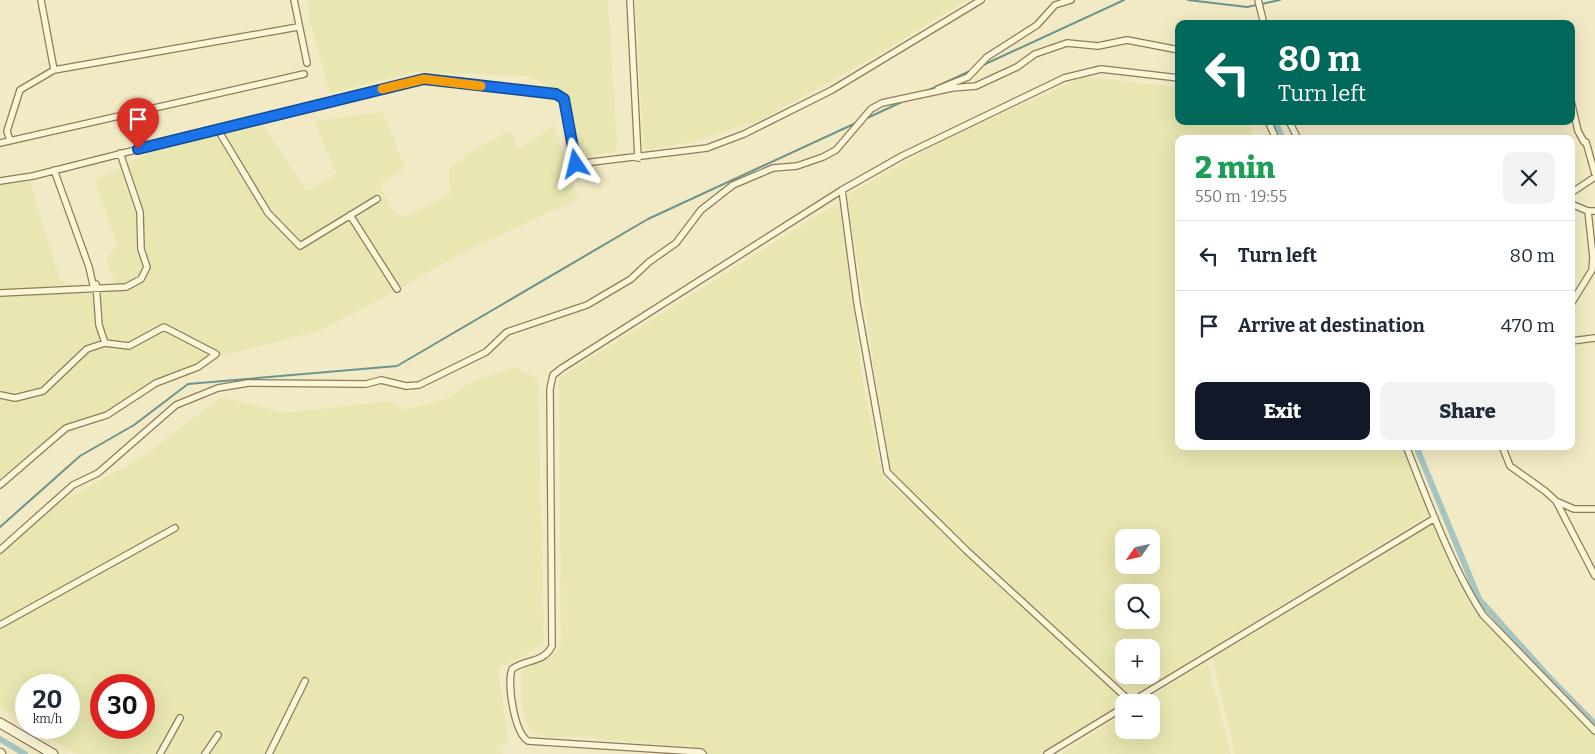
<!DOCTYPE html>
<meta charset="utf-8">
<style>
:root{--surface:#fff;--page:#f2f2f3;--text:#1f2937;--muted:#747a83;--line:#e0e1e3;--accent:#111827}
body{margin:0;font-family:Bitter,serif;background:var(--page);color:var(--text);height:100vh;display:flex;flex-direction:column;font-size:19px;white-space:nowrap}
*{box-sizing:border-box;margin:0}
p{font-size:16px;color:var(--muted)}
.icon{flex:none;width:28px;height:28px;fill:none;stroke:currentColor;stroke-width:2;stroke-linecap:round;stroke-linejoin:round}
.map{position:relative;flex:1;overflow:hidden}
.details{position:absolute;left:1175px;top:135px;width:400px;height:315px;display:flex;flex-direction:column;background:var(--surface);border-radius:10px;box-shadow:0 5px 20px #0002}
.details>*{flex:none}
.top-card{position:absolute;left:1175px;top:20px;width:400px;height:105px;border-radius:10px;box-shadow:0 5px 20px #0002;background:#00695c;color:#fff;overflow:hidden}
.needle{width:32px;rotate:236deg}
.buttons{position:absolute;left:1115px;top:529px;display:grid;gap:10px}
.buttons a{display:grid;place-items:center;width:45px;height:45px;border-radius:10px;background:var(--surface);box-shadow:0 5px 20px #0002;font-size:25px}
.speed{position:absolute;left:15px;top:674px;display:flex;gap:10px;font-size:25px;font-weight:700;text-align:center}
.speed>*{display:grid;place-content:center;width:65px;height:65px;border-radius:50%;background:var(--surface);box-shadow:0 5px 20px #0002;line-height:1}
.speed small{font-size:12px;font-weight:400}
.speed .limit{border:8px solid #d22;background:#fff;color:#111}
.pin{position:absolute;display:grid;place-items:center;width:42px;height:42px;color:#fff;margin:-51px -21px;border-radius:50% 50% 50% 0;rotate:-45deg;box-shadow:0 0 5px #0007}
.pin .icon{rotate:45deg}
.me{position:absolute;width:55px;margin:-28px;rotate:350deg;stroke-linejoin:round;filter:drop-shadow(0 0 4px #0008)}
.turn{display:flex;align-items:center;gap:18px;height:105px;padding:0 20px;font-size:22px}
.turn .icon{width:65px;height:65px;stroke-width:2.5}
.turn b{display:block;font-size:35px;line-height:42px}
.round{display:grid;place-items:center;flex:none;width:52px;height:52px;border-radius:10px;background:var(--page)}
.headline{display:flex;align-items:center;justify-content:space-between;height:85px;padding:0 20px}
h1{font-size:30px;font-weight:800;line-height:38px;color:#1e9e55}
.button{display:flex;gap:10px;margin-top:auto;padding:10px 20px}
.button a{flex:1;height:58px;border-radius:10px;background:var(--accent);color:#fff;font-size:20px;font-weight:800;line-height:58px;text-align:center}
.button a+a{background:var(--page);color:var(--text)}
ul{padding:0;list-style:none}
li{display:flex;align-items:center;gap:15px;height:70px;padding:0 20px;border-top:1px solid var(--line)}
li div{flex:1}
li b{display:block;font-size:19px}
li em{font-style:normal}
.map>svg:first-child{display:block}
.farmland{fill:#e8e7b1;fill-rule:evenodd}
.lines{fill:none;stroke-linecap:round;stroke-linejoin:round}
.stream{stroke:#6c948f;stroke-width:2}
.canal{stroke:#a6c4c0;stroke-width:6}
.street-casing{stroke:#8e7c59;stroke-width:8}
.secondary-casing{stroke:#705d3c;stroke-width:11}
.street{stroke:#fbf6d8;stroke-width:5.5}
.secondary{stroke:#fbf6d8;stroke-width:9}
.route-casing{stroke:#114b97;stroke-width:12}
.route{stroke:#1a73e8;stroke-width:9}
.slow{stroke:#f59e0b;stroke-width:9}
</style>
<div class="map">
<svg width="1595" height="754" viewBox="0 0 1595 754">
<rect width="100%" height="100%" fill="#f2eac4"/>
<path class="farmland" d="M307,0H608L617,151L581,157L567,96L529,76L415,72L330,93L311,26Z
M635,0H967L869,60L759,121L691,142L644,150Z
M1084,77L1179,87V121H1248L1255,139H1179V446H1404L1432,513L1132,697L968,547L902,490L890,468L847,195L951,136ZM1124,538H1151V565H1124ZM1124,592H1151V620H1124ZM1124,648H1151V675H1124Z
M383,112L405,168L379,184L394,212L406,217L450,195L449,169L475,149L510,131L518,150L554,126L578,199L461,253L392,293L321,330L199,362L86,422L0,479V177L18,183L30,182L60,281L100,294L120,290L116,285L106,259L117,244L95,181L162,146L264,126L307,191L337,174L314,121Z
M839,202L865,395L883,477L1127,700L1039,754H705L697,748L579,737H546L530,731L521,706V671L551,657L561,643L559,378Z
M516,367L538,379L544,643L524,656L498,668L508,741L499,748L502,754H76L33,728H69V685H26V723L0,707V555L57,504L143,457L221,397L285,413L392,401L404,410L449,398L472,381ZM101,685H144V728H101Z
M1438,521L1476,610L1595,734V754H1235L1212,658Z
M1207,662L1231,754H1061L1124,714V730H1151V702H1143Z"/>
<g class="lines">
<path class="stream" d="M1188,0L1247,7L1280,0
M981,66L1124,0
M927,91L970,71
M865,119L906,100
M0,527L80,456L134,425L188,384L397,366L648,219L856,123"/>
<path class="canal" d="M1275,121L1283,139
M1416,446L1479,599L1547,675L1595,724
M0,739L25,754"/>
<g class="street-casing">
<path id="street" d="M41,0L54,70
M294,0L307,63
M630,0L638,158
M1258,0L1264,24
M938,89L968,77L987,57L1037,25L1055,5L1071,0
M1571,101L1578,131L1584,142H1586L1595,174
M1268,121L1276,139
M1289,121L1298,139
M218,130L268,213L300,246L377,199
M10,141L7,131L20,90L54,70L298,27
M0,143L304,74
M54,170L89,267L93,285L96,284L99,325L105,343
M0,181L33,176L320,103L424,79L556,94L564,99L576,164L707,148L744,134L832,90L981,0
M842,190L902,156L1064,78L1101,69L1179,78
M1571,193L1595,177
M1571,204L1588,211H1595
M350,215L397,289
M0,293L126,287L141,279L147,267L141,249L140,212L120,153
M1571,304L1592,270L1593,257L1588,211
M1571,341L1595,338
M0,395L15,398L43,391L87,349L105,343L129,346L164,327L216,354L198,367L156,383L107,415L66,428L0,485
M1406,446C1427,499 1452,568 1483,615L1595,731
M1502,446L1510,466L1545,491L1556,501L1595,576
M1558,502L1574,509H1595
M0,550L73,485L98,473L176,405L218,388L248,383L366,384L381,380L406,386L419,385L486,352L507,332L587,305L631,279L649,262L676,243L701,210L733,185L773,168L797,166L823,157L836,150L871,109L882,103L952,88L976,86L1017,67L1035,54L1067,43L1098,46L1127,40L1179,50
M0,625L175,528
M1131,702L1435,518
M160,754L180,718
M205,754L218,735
M269,754L305,681
M703,754L701,752L528,741C514,732 507,684 512,669C526,659 544,663 552,646L550,389L553,375L562,368L842,190L857,303L887,472L966,550L1131,702
M1047,754L1124,707"/>
</g>
<g class="secondary-casing">
<path id="secondary" d="M0,723L53,754
M0,753L1,754"/>
</g>
<use href="#street" class="street"/>
<use href="#secondary" class="secondary"/>
</g>
<g class="lines">
<g class="route-casing">
<path id="route" d="M138,149L424,79L556,94L564,99L576,164"/>
</g>
<use href="#route" class="route"/>
<path class="slow" d="M382,89L424,79L481,86"/>
</g>
</svg>
<div class="buttons">
<a><svg class="needle" viewBox="-14 -14 28 28"><path d="M0-13l5 13h-10z" fill="#e53935"/><path d="M0 13l5-13h-10z" fill="#747a83"/></svg></a>
<a><svg class="icon" aria-label="search" viewBox="0 0 24 24"><circle cx="10" cy="10" r="6"/><path d="M15 15l6 6"/></svg></a>
<a>+</a>
<a>−</a>
</div>
<div class="speed"><div>20<small>km/h</small></div><div class="limit">30</div></div>
<div class="pin" style="left:138px;top:149px;background:#d93025"><svg class="icon" aria-label="arrive" viewBox="0 0 24 24"><path d="M6 21V4h12l-3 4 3 4H6"/></svg></div>
<svg class="me" style="left:576px;top:164px" viewBox="-20 -20 40 40"><path d="M0-17L14 15 0 8-14 15z" fill="#1a73e8" stroke="#fff" stroke-width="4"/></svg>
<div class="top-card">
<div class="turn"><svg class="icon" aria-label="left" viewBox="0 0 24 24"><path d="M17 20v-9H6M10 6l-5 5 5 5"/></svg><div><b>80 m</b>Turn left</div></div>
</div>
<section class="details">
<div class="headline"><div><h1>2 min</h1><p>550 m · 19:55</p></div><a class="round"><svg class="icon" aria-label="close" viewBox="0 0 24 24"><path d="M6 6l12 12M18 6L6 18"/></svg></a></div>
<ul>
<li><svg class="icon" aria-label="left" viewBox="0 0 24 24"><path d="M17 20v-9H6M10 6l-5 5 5 5"/></svg><div><b>Turn left</b></div><em>80 m</em></li>
<li><svg class="icon" aria-label="arrive" viewBox="0 0 24 24"><path d="M6 21V4h12l-3 4 3 4H6"/></svg><div><b>Arrive at destination</b></div><em>470 m</em></li>
</ul>
<div class="button"><a>Exit</a><a>Share</a></div>
</section>
</div>
